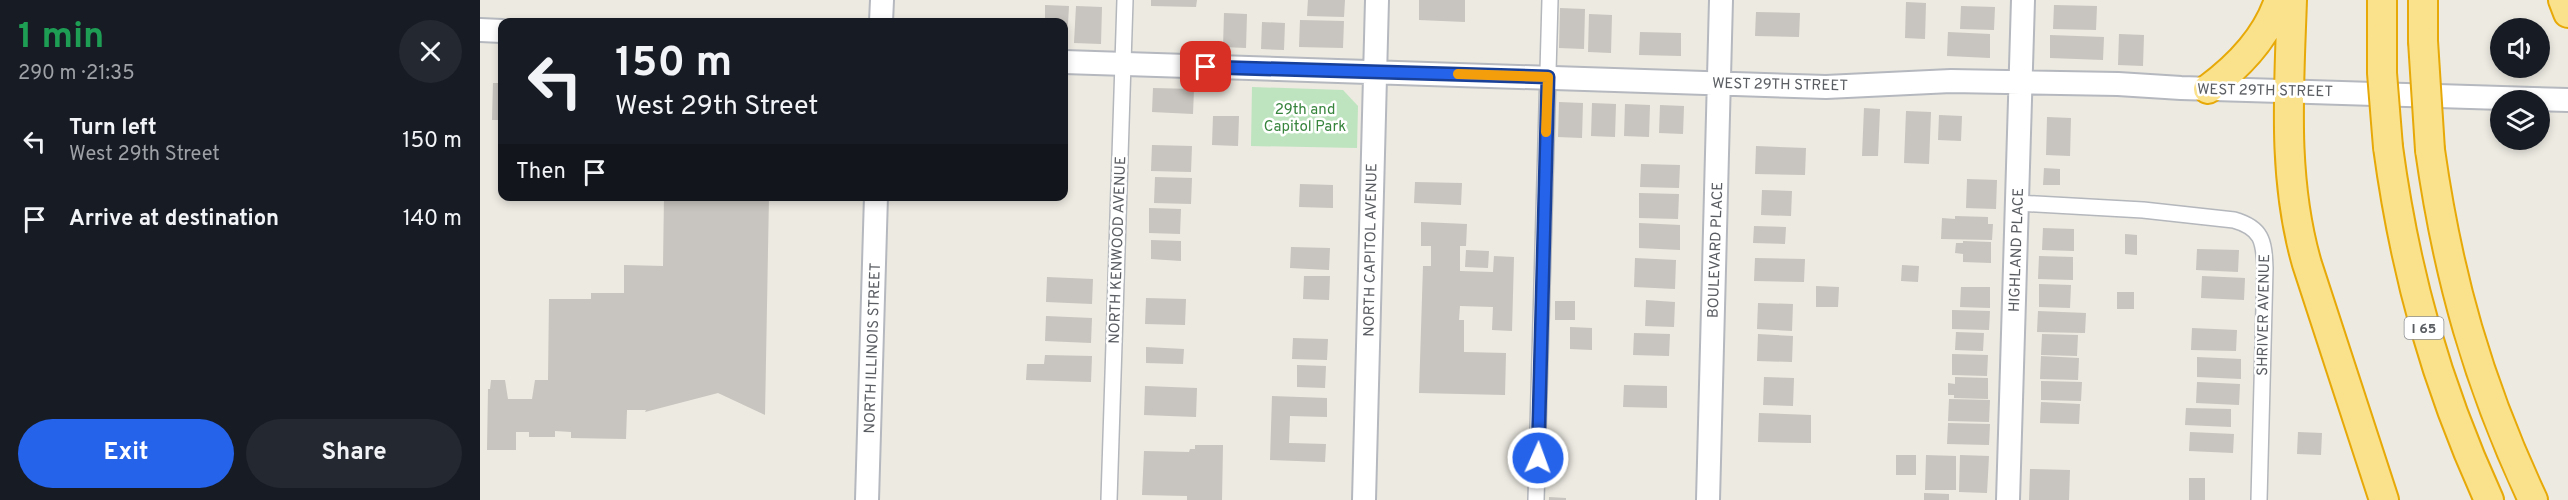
<!DOCTYPE html>
<meta charset="utf-8">
<style>
:root{--surface:#171b24;--page:#242831;--text:#f1f3f6;--muted:#9ea1a6;--accent:#2563eb}
body{margin:0;font-family:Overpass,sans-serif;background:var(--page);color:var(--text);height:100vh;display:flex;flex-direction:column;font-size:22px;white-space:nowrap}
*{box-sizing:border-box;margin:0}
p{font-size:20px;color:var(--muted)}
.icon{flex:none;width:33px;height:33px;fill:none;stroke:currentColor;stroke-width:2;stroke-linecap:round;stroke-linejoin:round}
.map{position:relative;flex:1;overflow:hidden}
.sheet{display:flex;flex-direction:column;background:var(--surface);width:480px}
.sheet>*{flex:none}
.guide{position:absolute;left:18px;top:18px;width:570px;height:183px;border-radius:12px;box-shadow:0 3px 9px #0003;background:#171b24;color:var(--text);overflow:hidden}
.buttons{position:absolute;left:2010px;top:18px;display:grid;gap:12px}
.buttons a{display:grid;place-items:center;width:60px;height:60px;border-radius:50%;background:var(--surface);box-shadow:0 3px 9px #0003;font-size:30px}
.pin{position:absolute;display:grid;place-items:center;width:51px;height:51px;color:#fff;margin:-26px;border-radius:12px;box-shadow:0 3px 9px #0006}
.me{position:absolute;width:66px;margin:-33px;rotate:2deg;stroke-linejoin:round;filter:drop-shadow(0 0 4px #0008)}
.turn{display:flex;align-items:center;gap:21px;height:126px;padding:0 18px;font-size:27px}
.turn .icon{width:78px;height:78px;stroke-width:2.5}
.turn b{display:block;font-size:42px;line-height:51px}
.then{display:flex;align-items:center;height:57px;padding:0 18px;background:#0003;gap:12px;font-size:22px}
.round{display:grid;place-items:center;flex:none;width:63px;height:63px;border-radius:32px;background:var(--page)}
.summary{display:flex;align-items:center;justify-content:space-between;height:102px;padding:0 18px}
h1{font-size:36px;font-weight:700;line-height:45px;color:#1e9e55}
.primary-button{display:flex;gap:12px;margin-top:auto;padding:12px 18px}
.primary-button a{flex:1;height:69px;border-radius:36px;background:var(--accent);color:#fff;font-size:24px;font-weight:700;line-height:69px;text-align:center}
.primary-button a+a{background:var(--page);color:var(--text)}
ul{padding:0;list-style:none}
li{display:flex;align-items:center;gap:18px;height:78px;padding:0 18px}
li div{flex:1}
li b{display:block;font-size:22px}
li em{font-style:normal}
main{display:flex;flex:1;min-height:0}
.map>svg:first-child{display:block}
.green{fill:#bee4bf}
.building{fill:#c8c4bf}
.lines{fill:none;stroke-linecap:round;stroke-linejoin:round}
.street-casing{stroke:#b4b7bc;stroke-width:18}
.secondary-casing{stroke:#b5b8be;stroke-width:26}
.highway-casing{stroke:#e7a907;stroke-width:32}
.street{stroke:#fff;stroke-width:15}
.secondary{stroke:#fff;stroke-width:22}
.highway{stroke:#fae18b;stroke-width:28}
.highway-bridge-casing{stroke:#e7a907;stroke-width:32;stroke-linecap:butt}
.highway-bridge{stroke:#fae18b;stroke-width:28}
.route-casing{stroke:#184099;stroke-width:15}
.route{stroke:#2563eb;stroke-width:10}
.slow{stroke:#f59e0b;stroke-width:10}
.labels{text-anchor:middle;stroke-width:5;stroke-linejoin:round;paint-order:stroke}
.shield{fill:#fff;stroke:#8c8e91;stroke-width:1.5}
.shield-label{font-size:14px;font-weight:bold;fill:#5a5d62}
.street-label{font-size:15px;fill:#5a5d62;stroke:#fff}
.park-label{font-size:15px;fill:#37843d;stroke:#fff}
</style>
<main>
<section class="sheet">
<div class="summary"><div><h1>1 min</h1><p>290 m · 21:35</p></div><a class="round"><svg class="icon" aria-label="close" viewBox="0 0 24 24"><path d="M6 6l12 12M18 6L6 18"/></svg></a></div>
<ul>
<li><svg class="icon" aria-label="left" viewBox="0 0 24 24"><path d="M17 20v-9H6M10 6l-5 5 5 5"/></svg><div><b>Turn left</b><p>West 29th Street</p></div><em>150 m</em></li>
<li><svg class="icon" aria-label="arrive" viewBox="0 0 24 24"><path d="M6 21V4h12l-3 4 3 4H6"/></svg><div><b>Arrive at destination</b></div><em>140 m</em></li>
</ul>
<div class="primary-button"><a>Exit</a><a>Share</a></div>
</section>
<div class="map">
<svg width="2088" height="500" viewBox="0 0 2088 500">
<rect width="100%" height="100%" fill="#eceae1"/>
<path class="green" d="M772,87L863,90L878,106L877,148L771,146Z"/>
<path class="building" d="M671,0H717L716,7L671,6Z
M828,0H865L864,17L827,16Z
M939,0H985V22L939,20Z
M1426,2L1446,3L1445,39L1425,38Z
M565,5L589,6L587,41H584V22H565Z
M1574,5L1617,6L1616,30L1573,29Z
M596,6L622,7L621,44L594,43Z
M1481,6L1515,7L1514,30L1480,29Z
M1080,8L1105,9L1104,49L1079,48Z
M1276,12L1320,13L1319,37L1275,36Z
M744,13L767,14L766,48L743,47Z
M1109,14L1132,15L1131,53L1108,52Z
M820,20L864,21L863,48L819,47Z
M782,22L805,23L804,50L781,49Z
M1160,32L1201,33V56L1159,55Z
M1468,32L1510,34V58L1467,56Z
M1639,34L1664,35L1663,66L1638,65Z
M1570,35L1624,37L1623,60L1570,58Z
M13,83H22V120H12Z
M673,88L714,89L713,114L672,112Z
M1079,102L1103,103L1102,138L1078,137Z
M1112,103L1136,104L1135,137L1111,136Z
M1145,104L1170,105L1169,137L1144,136Z
M1180,105L1204,106L1203,134L1179,133Z
M1384,108L1400,109L1398,156H1382Z
M1426,111L1451,112L1449,164L1424,163Z
M1459,115L1482,116L1481,141L1458,140Z
M733,116H759L758,146L732,145Z
M1567,117L1591,118L1590,156L1566,155Z
M672,145L712,146L711,172L671,171Z
M1276,146L1326,148L1325,175L1275,174Z
M1161,164L1200,165L1199,188L1160,187Z
M1564,168L1580,169V185H1563Z
M675,177L712,178L711,204L674,203Z
M1487,179L1517,180L1516,209L1486,208Z
M935,182L982,183L981,205L934,203Z
M820,184L853,185V208L819,207Z
M1282,190L1312,191L1311,216L1281,215Z
M1159,193L1199,194L1198,219L1159,218Z
M184,196H289L285,415L238,393L165,412L166,410H147L146,439L91,438V432L75,431V437H49V432H36V450H7L8,389H10L11,380H25L28,399H52L55,380H68L69,299H111V293H144V265L183,266Z
M669,208L701,209L700,234L669,233Z
M1475,216L1508,217V224H1513L1512,240L1461,239L1462,218L1475,219Z
M941,222L987,224L986,246H980V271L1013,272L1014,256L1034,257L1032,331L1012,330L1013,307L980,306L979,320H984V352L1026,353L1025,395L939,393L943,266H951V246H941Z
M1159,223L1200,225V250L1159,248Z
M1274,226L1306,227L1305,244L1273,243Z
M1563,228L1594,229V251L1562,250Z
M1645,234L1657,235V255L1645,254Z
M671,240L701,241V261L671,259Z
M1483,241L1511,242V263L1483,262V254L1475,253L1476,243H1483Z
M811,247L850,248L849,270L810,268Z
M1717,249L1759,250L1758,272L1716,270Z
M986,250L1009,251L1008,268L985,267Z
M1559,256L1593,257V280L1558,279Z
M1155,258L1196,260L1195,289L1154,287Z
M1275,258L1325,259L1324,282L1274,281Z
M1422,265L1439,266L1438,282L1421,281Z
M824,276H850L849,300L823,299Z
M1722,276L1765,278L1764,300L1721,298Z
M567,277L613,279L612,304L566,302Z
M1559,284L1591,285L1590,308L1559,307Z
M1336,286L1359,287L1358,307H1336Z
M1481,287H1510V308L1480,307Z
M1637,292H1654V309H1637Z
M666,298L706,299L705,325L665,324Z
M1166,300L1195,302L1194,327L1165,326Z
M1075,301H1095V320H1075Z
M1278,303L1313,304L1312,331L1277,329Z
M1472,310L1510,311L1509,330L1472,329Z
M1558,311L1606,313L1605,333L1557,332Z
M566,316L612,318L611,343L565,341Z
M1090,327L1112,328V350L1090,349Z
M1712,328L1757,330L1756,351L1711,350Z
M1476,332L1504,333L1503,351L1475,350Z
M1154,333L1190,334L1189,356L1153,355Z
M1278,334L1313,336L1312,362L1277,361Z
M1562,334L1598,335L1597,356L1561,355Z
M813,338L848,339L847,360L812,359Z
M666,347L704,349L703,364L666,363Z
M1472,354L1508,355L1507,376L1472,375Z
M565,355L612,356L611,382L546,380L547,364H564Z
M1561,356L1599,358L1598,380L1560,379Z
M1717,357L1761,359V379L1717,377Z
M817,365L846,366L845,388L817,387Z
M1284,377L1314,378L1313,406L1283,405Z
M1475,377L1508,378V399L1474,398V395H1468V383L1475,384Z
M1561,381L1602,382L1601,401L1561,400Z
M1717,382L1760,384L1759,405L1716,403Z
M1144,385L1187,386V408L1143,407Z
M665,386L717,388L716,417L664,415Z
M792,396L847,398V417L810,416L809,443L846,444L845,462L790,460Z
M1469,399L1510,400L1509,422L1468,421Z
M1561,402L1600,404L1599,424L1560,423Z
M1706,408L1751,409V427L1705,425Z
M1279,413L1331,415V443L1278,442Z
M1468,423L1510,424L1509,445L1467,444Z
M1710,432L1754,434L1753,453L1709,451Z
M1818,432L1842,433L1841,455L1817,454Z
M715,445H743L742,500H707V496L662,495L664,451L709,452L710,449H715Z
M1416,455H1436V475H1416Z
M1446,455L1476,456V490H1445Z
M1480,455L1509,456L1507,493L1479,492Z
M1550,469L1590,470L1589,500H1549Z
M1709,478H1725V500H1709Z
M1444,493L1469,494V500H1444Z
M1069,497L1086,498V500H1069Z"/>
<g class="lines">
<g class="street-casing">
<path id="street" d="M1537,203L1663,210L1754,220C1782,228 1784,241 1785,268L1779,500
M629,500L645,0
M1056,500L1070,0"/>
</g>
<g class="secondary-casing">
<path id="secondary" d="M401,22L402,0
M0,30L22,31
M584,62L1346,87L1471,81L1638,84L1701,88L2088,100
M387,500L396,196
M884,500L897,0
M1228,500L1241,0
M1528,500L1543,0"/>
</g>
<g class="highway-casing">
<path id="highway" d="M1812,0C1809,89 1802,178 1827,264L1904,500
M1943,0V41
M2083,0L2088,13
M1902,38V0
M1728,89C1759,66 1787,37 1799,0
M1908,147C1925,273 1956,384 2009,500
M1950,150C1968,277 1998,383 2053,500"/>
</g>
<use href="#street" class="street"/>
<use href="#secondary" class="secondary"/>
<use href="#highway" class="highway"/>
<g class="highway-bridge-casing">
<path id="highway-bridge" d="M1902,38V73L1908,147
M1943,41L1950,150"/>
</g>
<use href="#highway-bridge" class="highway-bridge"/>
</g>
<g class="lines">
<g class="route-casing">
<path id="route" d="M726,67L1068,77L1058,458"/>
</g>
<use href="#route" class="route"/>
<path class="slow" d="M978,74L1068,77L1066,132"/>
</g>
<g class="labels">
<rect class="shield" x="1924.5" y="317" width="39" height="22" rx="4.5"/>
<g class="shield-label">
<text x="1944" y="333">I 65</text>
</g>
<g class="street-label">
<text transform="translate(1300 84) rotate(1)" y="5">WEST 29TH STREET</text>
<text transform="translate(1785 90) rotate(1)" y="5">WEST 29TH STREET</text>
<text transform="translate(637 250) rotate(-88)" y="5">NORTH KENWOOD AVENUE</text>
<text transform="translate(890 250) rotate(-89)" y="5">NORTH CAPITOL AVENUE</text>
<text transform="translate(1235 250) rotate(-88)" y="5">BOULEVARD PLACE</text>
<text transform="translate(1536 250) rotate(-88)" y="5">HIGHLAND PLACE</text>
<text transform="translate(1783 315) rotate(-89)" y="5">SHRIVER AVENUE</text>
<text transform="translate(392 348) rotate(-88)" y="5">NORTH ILLINOIS STREET</text>
</g>
<g class="park-label">
<text x="825" y="114">29th and<tspan x="825" dy="17">Capitol Park</tspan></text>
</g>
</g>
</svg>
<div class="buttons">
<a><svg class="icon" aria-label="sound" viewBox="0 0 24 24"><path d="M4 9h4l5-4v14l-5-4H4zM17 9q2 3 0 6"/></svg></a>
<a><svg class="icon" aria-label="layers" viewBox="0 0 24 24"><path d="M12 4l9 5-9 5-9-5zM3 14l9 5 9-5"/></svg></a>
</div>
<div class="pin" style="left:726px;top:67px;background:#d93025"><svg class="icon" aria-label="arrive" viewBox="0 0 24 24"><path d="M6 21V4h12l-3 4 3 4H6"/></svg></div>
<svg class="me" style="left:1058px;top:458px" viewBox="-20 -20 40 40"><circle r="17" fill="#2563eb" stroke="#fff" stroke-width="3"/><path d="M0-11L8 9 0 5-8 9z" fill="#fff"/></svg>
<div class="guide">
<div class="turn"><svg class="icon" aria-label="left" viewBox="0 0 24 24"><path d="M17 20v-9H6M10 6l-5 5 5 5"/></svg><div><b>150 m</b>West 29th Street</div></div>
<div class="then">Then<svg class="icon" aria-label="arrive" viewBox="0 0 24 24"><path d="M6 21V4h12l-3 4 3 4H6"/></svg></div>
</div>
</div>
</main>
